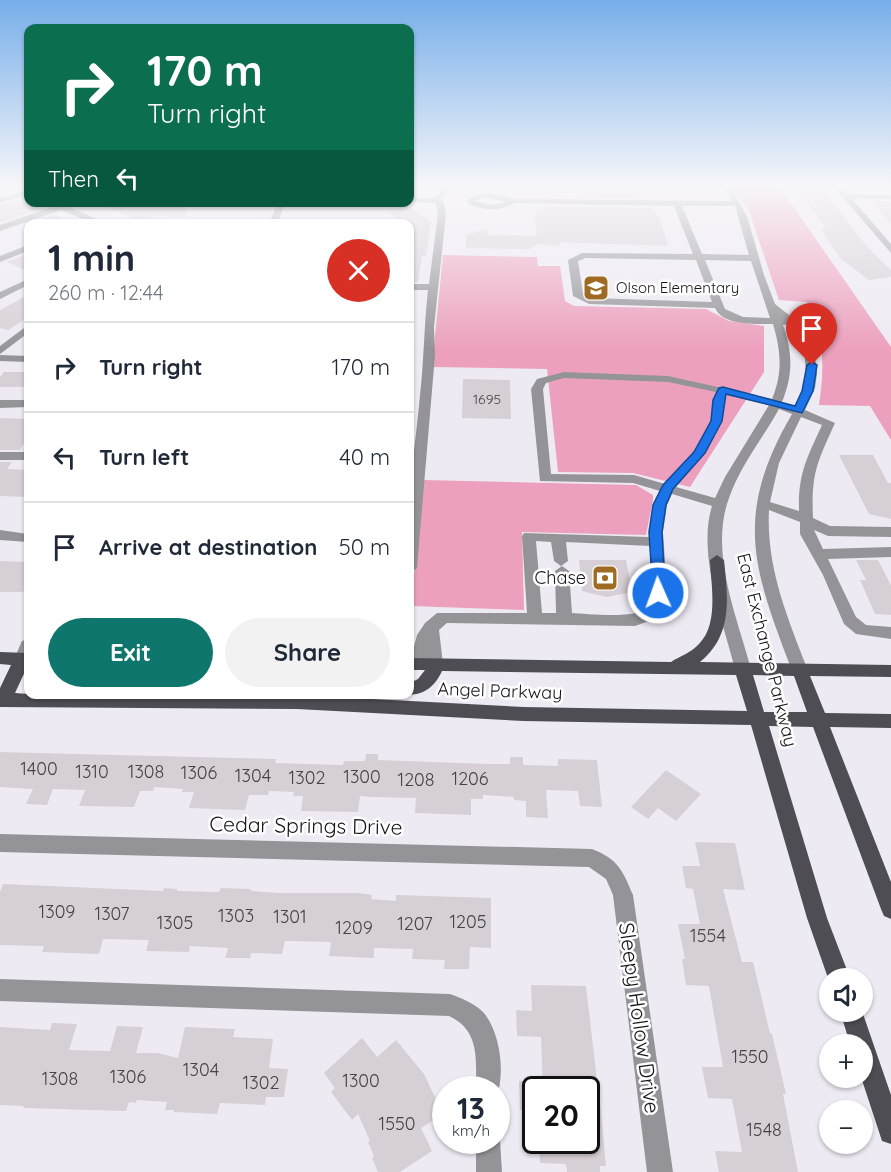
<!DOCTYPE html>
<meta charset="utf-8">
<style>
:root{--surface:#fff;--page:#f2f2f3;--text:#1f2937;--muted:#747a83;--line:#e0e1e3;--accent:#0f766e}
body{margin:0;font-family:Quicksand,sans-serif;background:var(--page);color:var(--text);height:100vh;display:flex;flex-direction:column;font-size:22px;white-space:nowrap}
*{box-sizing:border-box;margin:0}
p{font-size:20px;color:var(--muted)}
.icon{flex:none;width:33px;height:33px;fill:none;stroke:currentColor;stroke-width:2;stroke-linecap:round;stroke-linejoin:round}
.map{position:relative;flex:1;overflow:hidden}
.side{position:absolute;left:24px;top:219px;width:390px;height:480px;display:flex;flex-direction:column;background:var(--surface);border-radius:12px;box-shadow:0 2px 4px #0004}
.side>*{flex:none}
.banner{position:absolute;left:24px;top:24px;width:390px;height:183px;border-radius:12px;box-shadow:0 2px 4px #0004;background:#0b6e4f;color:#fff;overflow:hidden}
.fabs{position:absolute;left:819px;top:968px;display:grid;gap:12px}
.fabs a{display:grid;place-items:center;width:54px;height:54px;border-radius:50%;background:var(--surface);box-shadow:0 2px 4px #0004;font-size:30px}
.speed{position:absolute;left:432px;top:1076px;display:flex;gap:12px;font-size:30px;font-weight:700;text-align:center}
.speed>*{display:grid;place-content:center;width:78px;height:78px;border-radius:50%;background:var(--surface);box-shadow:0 2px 4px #0004;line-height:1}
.speed small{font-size:15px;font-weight:400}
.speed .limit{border:3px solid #111;border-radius:9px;background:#fff;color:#111}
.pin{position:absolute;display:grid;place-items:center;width:51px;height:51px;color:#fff;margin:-62px -26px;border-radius:50% 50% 50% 0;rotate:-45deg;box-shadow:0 0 6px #0007}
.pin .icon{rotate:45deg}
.me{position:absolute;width:66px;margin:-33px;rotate:358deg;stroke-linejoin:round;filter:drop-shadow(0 0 4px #0008)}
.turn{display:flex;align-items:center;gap:21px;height:126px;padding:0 24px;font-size:27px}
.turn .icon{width:78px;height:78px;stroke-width:2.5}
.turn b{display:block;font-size:42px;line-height:51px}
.then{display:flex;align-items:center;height:57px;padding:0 24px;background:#0003;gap:12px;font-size:22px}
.round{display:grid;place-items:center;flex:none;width:63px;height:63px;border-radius:32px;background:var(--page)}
.overview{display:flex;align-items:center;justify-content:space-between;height:102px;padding:0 24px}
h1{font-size:36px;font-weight:700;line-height:45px}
.cta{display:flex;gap:12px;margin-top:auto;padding:12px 24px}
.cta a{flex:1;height:69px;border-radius:36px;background:var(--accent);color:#fff;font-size:24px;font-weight:700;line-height:69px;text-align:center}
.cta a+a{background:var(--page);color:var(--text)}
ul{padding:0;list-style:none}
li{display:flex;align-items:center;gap:18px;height:90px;padding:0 24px;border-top:2px solid var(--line)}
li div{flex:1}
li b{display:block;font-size:22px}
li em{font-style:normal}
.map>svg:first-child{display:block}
.green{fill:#eca0bd}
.building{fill:#d7cfd6}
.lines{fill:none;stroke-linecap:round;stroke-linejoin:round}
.minor{fill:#949498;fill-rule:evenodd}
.major{fill:#4d4d53;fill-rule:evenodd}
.route{fill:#1a73e8;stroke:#114b97;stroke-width:1.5}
.labels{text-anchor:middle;stroke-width:5;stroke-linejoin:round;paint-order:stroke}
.far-number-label{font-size:14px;fill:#464448}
.far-poi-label{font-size:15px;fill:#161518;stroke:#fff;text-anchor:start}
.poi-label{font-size:18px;fill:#161518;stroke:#fff;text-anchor:end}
.street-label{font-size:18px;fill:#161518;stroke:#fff}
.near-number-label{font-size:18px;fill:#464448}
.near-street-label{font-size:21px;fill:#161518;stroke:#fff}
</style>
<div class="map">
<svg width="891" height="1172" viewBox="0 0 891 1172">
<rect width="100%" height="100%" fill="#eeeaf3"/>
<path class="green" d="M729,186H779L891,347V440L870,406L819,405C825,365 824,339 807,302L779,300L748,208Z
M443,255L537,257L538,266H560L565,301L574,306L706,309L729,321L764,326V372L690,487L633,473L558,472L547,369L432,367Z
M423,480L636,485L653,495V500L646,535L522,532L524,610L411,606Z"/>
<path class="building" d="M611,186H627L641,198L577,197Z
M794,186H820L867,247L891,270V277L869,280L841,259L821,230L826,228Z
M16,200L39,209L0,223V205Z
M872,201H891V224L877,207Z
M94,202H185L187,217L155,216L141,221Z
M551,206L652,208L660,218L668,246L559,242L560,246L537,244L530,249L466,248V235L487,229L488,235L537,236L535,211Z
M410,207L431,222L426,256H422L418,282H410V224H403L388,212L410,210Z
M54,215L74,224H29Z
M28,253V271L7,262Z
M28,295V317L8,330L0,328V310Z
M4,372H28V387H0V377Z
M463,379L510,380L511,419L462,418Z
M0,418L28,419V444L24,443L20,450H0Z
M839,455H873L888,483H891V519L869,514Z
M0,462H12L7,469L28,470V497L0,496Z
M579,560H626L632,592L606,597L582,591Z
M856,560H878L891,585V615L875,614L860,580H866Z
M0,561L28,562V582L23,592H0Z
M0,752L276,759L275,763L343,765L344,761H365L366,754H378V760L489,764H510V757H523V765L558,766V759L597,760L602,807L580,806L578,791L546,790L548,818L526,817V801L514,800V797L483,795V799H471V815L415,813L416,798L372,797L360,796L358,812L301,811L303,796H293L294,792L269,791L268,795H249L245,810L189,808L194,792H182L183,789L154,787L153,791H140L134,807L79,806L85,790L53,789L47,805L26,804L33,789L0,787Z
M666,770L701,794L676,821L658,808L648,819L631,807Z
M695,842L735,843L745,890L723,889L742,962H753L770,1033L772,1034L786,1094H783L798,1172H719L715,1151L742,1152L732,1099L708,1098L702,1067H723L709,986L686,985L682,959H685L678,924H700L693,889L686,888L682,866H700Z
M3,884L163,891L164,888L177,889V891L219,892L221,888L251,889V891L278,893H358L372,895L371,899L396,901V895L491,898V948L470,947L469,969H444L445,960L412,959L413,949L374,948V958L329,956L331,942L285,941L282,954L251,953L250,958H225L228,948L190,946L189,952L146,951L149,940L103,939L99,954L42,952L44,946L0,945V892Z
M531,985L586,986L598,1089H543L541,1037L517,1036L516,1010L532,1011Z
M52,1023L77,1024L69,1050L110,1051L117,1026L143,1027L136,1053H158L178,1058L185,1027L235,1029L233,1037L273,1039L269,1068L288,1069L284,1097H266L265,1105L220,1103L217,1114L174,1112V1110H165L167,1102L137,1100L136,1103L129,1102L126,1111L23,1108L24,1106L0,1105V1027L50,1030Z
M362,1038L377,1057L396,1040L424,1074L443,1114L421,1128L432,1151L400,1172H378L372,1158L374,1156L368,1142L370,1141L358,1114L352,1120L331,1092L335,1088L324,1073Z
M519,1081L536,1082V1111L520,1110Z
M586,1090L599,1092L606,1166H600V1172H567L566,1164L540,1163L539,1140H586Z"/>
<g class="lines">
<path class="minor" d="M440,186H448L447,195L440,200L444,202L446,214L434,327L435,355L417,568L410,573C403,515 415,453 420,395C424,360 424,325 428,290H410V284H429L438,214L436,203L410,202V198H432L439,194Z
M722,186H730L747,216L764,275L775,304L798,322L814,347L817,374L815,388L805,410L835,423C817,463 811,473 813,518L830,526L891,527V537L828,536L814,530L823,549L891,547V557L828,559L856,617L866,625L891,627V639L856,634L844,624L823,575L800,534V522L769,510C766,566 787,617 807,668L805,672H793L791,668C752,566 734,514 792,414L779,409C763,438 740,466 729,498C709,552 737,616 751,669L749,673H737L735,669C723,622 697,554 712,506L672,494L667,505L663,532L668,605L660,617L635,626L447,623L439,630L443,664L441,668H429L426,660L423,669H411L410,662L417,635L425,623L437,613H527L522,536L524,533L649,537L653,505L660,491L633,483L540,481L531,389L537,379L564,372L668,376L772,399C783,373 781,351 773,324C756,324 723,326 715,308L589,304L573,296L568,260L582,253L693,254L674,206L514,203C500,212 483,210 468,204V199C482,190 498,193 513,199L732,201ZM484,197L506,202L492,205L475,201ZM682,206H735L749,255L702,254ZM586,258L696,260L712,302L591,298L583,294L578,261ZM705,260L751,261L770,318L743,317L725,309ZM788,324C811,348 809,379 795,407L782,402C793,375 793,353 783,325ZM564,378L668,382L716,392C711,402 713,411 710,421C703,445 681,465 665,484L634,475L551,474L543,389L546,383ZM726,395L769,405L725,477L715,498L676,487L705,453L722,421ZM801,417L822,425C807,458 798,473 799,511L770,502L779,463ZM536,541L551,542L554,561L561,566L568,561L566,542L650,546L652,605C642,620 589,614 572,613L569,571L562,566L555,571L556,613H542Z
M833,186H841L848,194L891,195V199H852L891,244V253Z
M28,190V194L0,203V198Z
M66,202H79L69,207L108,224H95L61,210L0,231V225Z
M278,202H286L278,221H368L372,224H192L196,221H270Z
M28,245V251L0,262V256Z
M28,279V285L0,299V292Z
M28,325V333L0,354V346Z
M0,355L28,356V362L0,361Z
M0,400H28V407L0,408Z
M0,452H28V460H0Z
M0,530L28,534V542L0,540Z
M28,639V662L22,665L16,663L14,659L22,641Z
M0,834L592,849C618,859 623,871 633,895L673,1172H647L613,895L606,879L589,867L0,852Z
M0,979L450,994C461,998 474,1003 483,1012C500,1031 506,1074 496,1098V1089H476C476,1060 480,1030 449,1016L0,1001Z
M496,1131L500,1140L502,1172H476V1140H496Z"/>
<path class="major" d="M717,555L724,560C728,599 733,635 700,662L891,665V677L810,676L825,713L891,714V728L830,727L891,882V919L884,916L881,909L813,727L769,726L827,918L850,978H830V982L828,978L807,918L751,725L524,721L297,709L0,707V688L11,665L0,664V652L28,653V665L15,693L28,694L297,695L524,707L747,711L736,675L442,671C436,685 423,697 407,694H410V683L418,679L425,670H410V658L671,662C680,656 691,653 699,644C719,624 711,585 710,560ZM753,675L794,676L807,712H764Z
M840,1011H862L891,1095V1144L882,1141L861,1077L862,1044H850Z"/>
</g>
<linearGradient id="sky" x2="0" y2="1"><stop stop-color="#77aee9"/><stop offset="0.53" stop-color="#f7f6fa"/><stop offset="1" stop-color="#f7f6fa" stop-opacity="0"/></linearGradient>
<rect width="891" height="350" fill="url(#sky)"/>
<path class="route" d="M812,362L817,365L813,391L802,413L726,394L722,421L705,453L673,489L666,505L662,532L665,593L658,598L653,596L649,532L653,505L663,485L694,452L711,421L713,400L719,388L723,387L795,406L802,391L807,365Z"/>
<defs>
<g id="school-square" transform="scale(1.35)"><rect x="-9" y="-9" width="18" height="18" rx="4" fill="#9f6b22" stroke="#fff"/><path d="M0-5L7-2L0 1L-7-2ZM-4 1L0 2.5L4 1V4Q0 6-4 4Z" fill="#fff"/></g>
<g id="bank-square" transform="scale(1.35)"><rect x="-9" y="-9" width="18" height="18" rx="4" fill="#9f6b22" stroke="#fff"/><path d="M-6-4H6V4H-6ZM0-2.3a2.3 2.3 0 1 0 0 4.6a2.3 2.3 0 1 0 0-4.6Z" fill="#fff"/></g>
</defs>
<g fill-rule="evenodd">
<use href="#school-square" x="596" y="288"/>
<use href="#bank-square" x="605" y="578"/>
</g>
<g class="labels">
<g class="far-number-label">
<text x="487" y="404">1695</text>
</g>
<g class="far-poi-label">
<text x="616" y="293">Olson Elementary</text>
</g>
<g class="poi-label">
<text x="586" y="584">Chase</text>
</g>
<g class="street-label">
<text transform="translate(767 650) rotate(76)" y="6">East Exchange Parkway</text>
<text transform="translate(500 691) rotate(2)" y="6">Angel Parkway</text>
</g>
<g class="near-number-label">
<text x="39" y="775">1400</text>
<text x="92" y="778">1310</text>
<text x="146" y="778">1308</text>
<text x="199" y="779">1306</text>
<text x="253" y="782">1304</text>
<text x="362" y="783">1300</text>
<text x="307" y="784">1302</text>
<text x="470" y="785">1206</text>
<text x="416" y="786">1208</text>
<text x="57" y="918">1309</text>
<text x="112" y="920">1307</text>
<text x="236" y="922">1303</text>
<text x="290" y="923">1301</text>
<text x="468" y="928">1205</text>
<text x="175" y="929">1305</text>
<text x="415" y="930">1207</text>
<text x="354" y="934">1209</text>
<text x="708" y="942">1554</text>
<text x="750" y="1063">1550</text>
<text x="201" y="1076">1304</text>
<text x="128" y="1083">1306</text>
<text x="60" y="1085">1308</text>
<text x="361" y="1087">1300</text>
<text x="261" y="1089">1302</text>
<text x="397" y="1130">1550</text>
<text x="764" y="1136">1548</text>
</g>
<g class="near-street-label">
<text transform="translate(306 826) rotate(1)" y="7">Cedar Springs Drive</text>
<text transform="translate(639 1018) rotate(82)" y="7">Sleepy Hollow Drive</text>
</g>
</g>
</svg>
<div class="fabs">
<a><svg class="icon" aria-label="sound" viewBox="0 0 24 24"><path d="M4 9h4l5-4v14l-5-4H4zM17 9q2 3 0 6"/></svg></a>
<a>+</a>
<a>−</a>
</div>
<div class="speed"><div>13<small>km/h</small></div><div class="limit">20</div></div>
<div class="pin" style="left:812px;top:365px;background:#d93025"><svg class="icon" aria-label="arrive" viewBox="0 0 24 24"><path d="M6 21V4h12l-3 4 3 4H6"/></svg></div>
<svg class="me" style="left:658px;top:593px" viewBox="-20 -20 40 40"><circle r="17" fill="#1a73e8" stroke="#fff" stroke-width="3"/><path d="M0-11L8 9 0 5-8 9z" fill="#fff"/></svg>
<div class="banner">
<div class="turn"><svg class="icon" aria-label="right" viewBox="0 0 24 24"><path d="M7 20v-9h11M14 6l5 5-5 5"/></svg><div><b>170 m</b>Turn right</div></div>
<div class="then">Then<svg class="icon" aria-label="left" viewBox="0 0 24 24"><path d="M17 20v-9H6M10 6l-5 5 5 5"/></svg></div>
</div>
<section class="side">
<div class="overview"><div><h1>1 min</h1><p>260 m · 12:44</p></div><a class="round" style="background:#d93025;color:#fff"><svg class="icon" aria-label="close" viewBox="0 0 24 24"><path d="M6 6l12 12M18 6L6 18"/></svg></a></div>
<ul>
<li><svg class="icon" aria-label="right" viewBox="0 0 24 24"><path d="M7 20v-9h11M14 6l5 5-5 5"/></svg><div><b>Turn right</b></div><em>170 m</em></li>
<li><svg class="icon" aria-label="left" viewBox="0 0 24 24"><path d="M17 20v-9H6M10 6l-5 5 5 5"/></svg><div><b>Turn left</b></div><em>40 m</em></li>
<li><svg class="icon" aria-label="arrive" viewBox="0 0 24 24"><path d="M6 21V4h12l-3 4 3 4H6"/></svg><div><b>Arrive at destination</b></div><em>50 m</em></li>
</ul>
<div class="cta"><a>Exit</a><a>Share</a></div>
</section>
</div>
